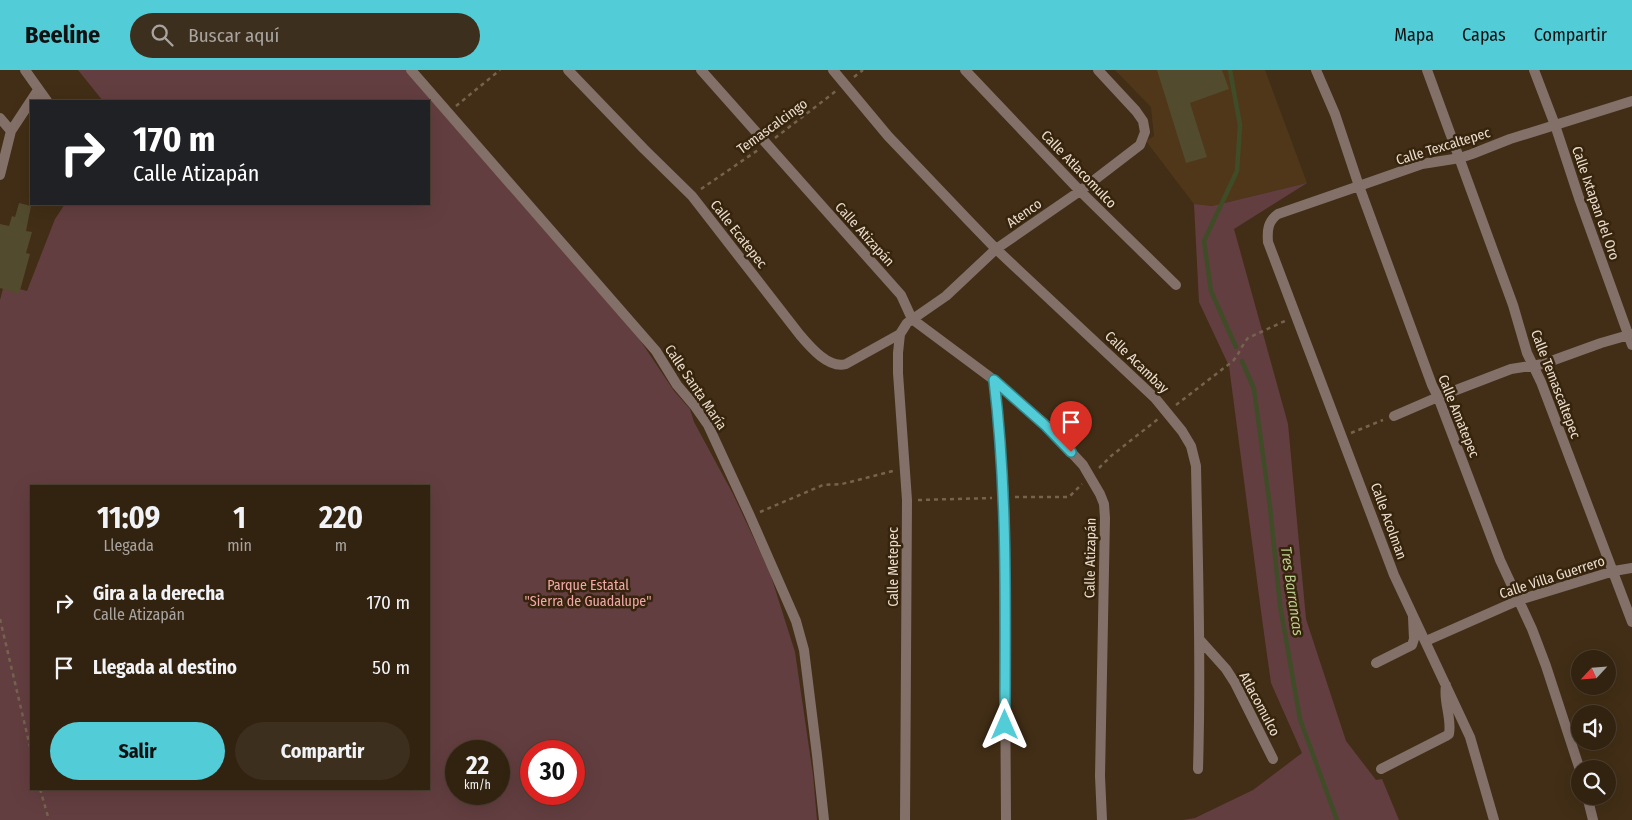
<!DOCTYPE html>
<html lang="es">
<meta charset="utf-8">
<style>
:root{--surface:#322210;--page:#3d2f1e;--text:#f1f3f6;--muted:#a8a49f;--line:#4d3f30;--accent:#52ccd6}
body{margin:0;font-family:"Fira Sans Condensed",sans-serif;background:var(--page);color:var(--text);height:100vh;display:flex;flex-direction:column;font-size:19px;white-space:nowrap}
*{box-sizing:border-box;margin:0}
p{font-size:16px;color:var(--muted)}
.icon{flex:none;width:28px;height:28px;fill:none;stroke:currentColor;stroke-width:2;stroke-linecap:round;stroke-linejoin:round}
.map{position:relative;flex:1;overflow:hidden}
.drawer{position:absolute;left:30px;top:415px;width:400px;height:305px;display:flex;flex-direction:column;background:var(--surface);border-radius:0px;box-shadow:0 5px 20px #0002,0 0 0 1px var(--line)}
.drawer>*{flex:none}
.banner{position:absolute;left:30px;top:30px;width:400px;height:105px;border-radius:0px;box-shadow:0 5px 20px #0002,0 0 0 1px var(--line);background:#202124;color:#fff;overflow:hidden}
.needle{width:32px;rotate:244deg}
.tools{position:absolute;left:1571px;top:580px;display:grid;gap:10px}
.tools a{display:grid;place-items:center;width:45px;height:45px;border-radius:50%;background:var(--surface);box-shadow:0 5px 20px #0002,0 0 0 1px var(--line);font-size:25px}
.speed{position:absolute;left:445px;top:670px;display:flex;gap:10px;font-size:25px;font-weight:700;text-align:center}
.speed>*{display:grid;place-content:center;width:65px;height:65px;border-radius:50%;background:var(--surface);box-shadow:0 5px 20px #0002,0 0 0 1px var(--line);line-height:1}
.speed small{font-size:12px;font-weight:400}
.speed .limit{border:8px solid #d22;background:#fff;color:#111}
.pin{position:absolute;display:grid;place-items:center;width:42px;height:42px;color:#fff;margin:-51px -21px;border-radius:50% 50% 50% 0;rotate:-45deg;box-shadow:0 0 5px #0007}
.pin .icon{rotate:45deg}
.me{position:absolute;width:55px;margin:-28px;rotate:0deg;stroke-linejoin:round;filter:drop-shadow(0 0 4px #0008)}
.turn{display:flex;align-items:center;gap:18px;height:105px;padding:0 20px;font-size:22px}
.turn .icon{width:65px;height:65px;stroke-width:2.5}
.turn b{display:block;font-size:35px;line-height:42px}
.eta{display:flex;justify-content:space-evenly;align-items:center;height:85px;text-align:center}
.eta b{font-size:30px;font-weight:700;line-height:35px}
.cta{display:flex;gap:10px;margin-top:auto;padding:10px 20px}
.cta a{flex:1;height:58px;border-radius:30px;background:var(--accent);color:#111;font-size:20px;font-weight:700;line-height:58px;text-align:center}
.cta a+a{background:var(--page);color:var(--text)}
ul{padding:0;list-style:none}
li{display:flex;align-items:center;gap:15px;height:65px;padding:0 20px}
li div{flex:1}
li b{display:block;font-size:19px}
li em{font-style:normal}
header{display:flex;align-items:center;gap:30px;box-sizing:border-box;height:70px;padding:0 25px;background:var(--accent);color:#111}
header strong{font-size:24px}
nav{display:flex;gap:28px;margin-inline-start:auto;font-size:18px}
.search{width:350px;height:45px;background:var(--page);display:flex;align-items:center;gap:12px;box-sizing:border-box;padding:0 18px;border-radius:28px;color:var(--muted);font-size:19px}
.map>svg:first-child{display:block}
.built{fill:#503719}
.green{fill:#633e40;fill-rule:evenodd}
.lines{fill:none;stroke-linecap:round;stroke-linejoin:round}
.stream{stroke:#404c27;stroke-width:4.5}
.building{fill:#524b2d}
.path{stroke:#75634e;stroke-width:2.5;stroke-dasharray:4 4;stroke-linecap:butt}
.minor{stroke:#837069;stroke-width:10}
.tertiary{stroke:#837069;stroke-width:10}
.route-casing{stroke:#35858b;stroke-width:12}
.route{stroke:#52ccd6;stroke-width:9}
.labels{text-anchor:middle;stroke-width:5;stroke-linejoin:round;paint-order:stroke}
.street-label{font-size:14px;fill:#ebded0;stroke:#37240c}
.park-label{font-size:14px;fill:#f2a8ab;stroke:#37240c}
.water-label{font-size:15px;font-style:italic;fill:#bbd090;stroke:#37240c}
</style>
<header>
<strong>Beeline</strong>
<div class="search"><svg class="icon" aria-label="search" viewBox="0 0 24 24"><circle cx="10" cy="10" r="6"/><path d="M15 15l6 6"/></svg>Buscar aquí</div>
<nav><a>Mapa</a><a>Capas</a><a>Compartir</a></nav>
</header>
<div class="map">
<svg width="1632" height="750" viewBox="0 0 1632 750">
<rect width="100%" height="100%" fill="#422e16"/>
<path class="built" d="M1115,0H1265L1307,113L1212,136L1194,134L1146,71L1154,66L1151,37Z"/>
<path class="green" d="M78,0H411L624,246L674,321L690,339L694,352L733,424L770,503L795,582L813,705L817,750H0V230L4,215L27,221L55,149L65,134H429V31H103ZM31,416H429V719H31ZM456,681H499V724H456ZM531,681H574V724H531Z
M1307,113L1234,159L1288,354L1306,549L1346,671L1376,710L1382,709L1399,750H1183L1195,748L1253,720L1302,683L1271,613L1263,556L1229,296L1199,232L1194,134L1212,136Z"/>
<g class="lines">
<path class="stream" d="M1230,0L1240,55L1237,101L1204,171L1211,221L1236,277
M1242,291L1254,319L1270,437L1280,535L1300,649L1337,750"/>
</g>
<path class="building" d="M1157,0H1222L1229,19L1190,33L1207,87L1186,93Z
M19,133L31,136L26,161L32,162L26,183L30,184L19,224L0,218V154L9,156L12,146L15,147Z"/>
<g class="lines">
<path class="path" d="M854,7L863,0
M456,36L500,0
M775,68L836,21
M701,119L758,80
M1176,335L1233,291C1239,284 1242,275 1248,268L1287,250
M1351,363L1383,350
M1099,398L1111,386L1158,349
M1015,427H1069L1082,414
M918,430L992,428
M760,442L823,415L842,414L893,401
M0,549L31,681
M40,719L49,750"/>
<path class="minor" d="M25,0L47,31
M411,0L656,281L677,315L694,335L708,355L750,446L796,551L804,580L817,685L824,750
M568,0L644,79L692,126L800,265C811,278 829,299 846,294L900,264
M701,0L901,225L912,249L994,310L1046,355L1083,395L1100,424L1104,434L1105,448L1100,706L1102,750
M833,0L888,66L969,151L996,179L1155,328L1182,361L1191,376L1196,396C1198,497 1201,598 1198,699
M965,0L1080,121L1176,215
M1427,0L1513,235L1527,283L1541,312L1632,552
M1534,0L1555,55L1579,128L1632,275
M0,48L11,61
M0,105L11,61L38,20
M994,310L999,356L1004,428L1006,750
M1394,346L1438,327L1511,299L1543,294L1601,273L1632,264
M1200,570L1226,599L1235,613L1273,689
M1426,571L1519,530L1614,501L1632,498
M1376,593L1412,575L1414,569L1413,547
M1381,699L1446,666L1449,664C1452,647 1443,632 1446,615
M1587,726L1593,750
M905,750L907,430L898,303V283L900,264L907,253L946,226L996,179L1080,121L1140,75L1145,62L1143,51L1136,41L1098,0
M1494,750L1470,667L1394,505L1268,172C1267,160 1268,151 1278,144L1359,116L1432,315L1438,327L1500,490L1532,559L1546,596L1580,700"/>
<path class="tertiary" d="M1316,0L1335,44L1359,116L1422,94L1460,88L1472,84L1510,69L1632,31"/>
</g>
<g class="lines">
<g class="route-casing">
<path id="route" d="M1005,655C1005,540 1008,425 994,310L1046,356L1071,382"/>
</g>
<use href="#route" class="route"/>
</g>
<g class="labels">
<g class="street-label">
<text transform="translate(772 56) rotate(-36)" y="5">Temascalcingo</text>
<text transform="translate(1443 76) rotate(-17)" y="5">Calle Texcaltepec</text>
<text transform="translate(1079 99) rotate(46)" y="5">Calle Atlacomulco</text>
<text transform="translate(1596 133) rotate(71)" y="5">Calle Ixtapan del Oro</text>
<text transform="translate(1024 143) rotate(-35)" y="5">Atenco</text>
<text transform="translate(739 164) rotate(52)" y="5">Calle Ecatepec</text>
<text transform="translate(865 164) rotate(48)" y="5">Calle Atizapán</text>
<text transform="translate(1137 292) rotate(44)" y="5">Calle Acambay</text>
<text transform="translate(1556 314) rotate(69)" y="5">Calle Temascaltepec</text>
<text transform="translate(696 317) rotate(56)" y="5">Calle Santa María</text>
<text transform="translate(1459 346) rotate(68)" y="5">Calle Amatepec</text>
<text transform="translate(1389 451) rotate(70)" y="5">Calle Acolman</text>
<text transform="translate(1090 488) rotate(-89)" y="5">Calle Atizapán</text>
<text transform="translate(893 497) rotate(-90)" y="5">Calle Metepec</text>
<text transform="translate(1552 507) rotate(-18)" y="5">Calle Villa Guerrero</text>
<text transform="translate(1260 634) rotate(62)" y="5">Atlacomulco</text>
</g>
<g class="park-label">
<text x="588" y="520">Parque Estatal<tspan x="588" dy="16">"Sierra de Guadalupe"</tspan></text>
</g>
<g class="water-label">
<text transform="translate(1292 521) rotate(82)" y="5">Tres Barrancas</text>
</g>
</g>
</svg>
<div class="tools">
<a><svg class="needle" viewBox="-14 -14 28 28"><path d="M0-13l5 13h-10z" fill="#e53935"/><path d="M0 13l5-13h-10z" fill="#a8a49f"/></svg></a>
<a><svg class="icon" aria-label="sound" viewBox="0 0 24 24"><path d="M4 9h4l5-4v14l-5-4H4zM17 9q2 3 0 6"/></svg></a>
<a><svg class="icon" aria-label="search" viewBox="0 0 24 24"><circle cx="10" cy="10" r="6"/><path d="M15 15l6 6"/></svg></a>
</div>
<div class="speed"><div>22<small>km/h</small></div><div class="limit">30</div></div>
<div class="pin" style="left:1071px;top:382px;background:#d93025"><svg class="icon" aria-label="arrive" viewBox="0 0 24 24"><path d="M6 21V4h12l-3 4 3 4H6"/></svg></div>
<svg class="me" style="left:1005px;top:655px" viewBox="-20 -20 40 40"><path d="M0-17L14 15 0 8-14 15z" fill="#52ccd6" stroke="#fff" stroke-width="4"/></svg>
<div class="banner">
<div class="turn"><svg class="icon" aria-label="right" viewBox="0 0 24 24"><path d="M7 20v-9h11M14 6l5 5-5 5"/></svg><div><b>170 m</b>Calle Atizapán</div></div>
</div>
<section class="drawer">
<div class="eta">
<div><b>11:09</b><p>Llegada</p></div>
<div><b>1</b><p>min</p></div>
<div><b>220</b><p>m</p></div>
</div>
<ul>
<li><svg class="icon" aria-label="right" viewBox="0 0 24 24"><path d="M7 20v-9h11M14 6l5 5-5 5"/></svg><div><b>Gira a la derecha</b><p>Calle Atizapán</p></div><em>170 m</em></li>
<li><svg class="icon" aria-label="arrive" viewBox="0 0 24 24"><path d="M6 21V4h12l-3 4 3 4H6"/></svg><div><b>Llegada al destino</b></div><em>50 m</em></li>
</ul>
<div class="cta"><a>Salir</a><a>Compartir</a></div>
</section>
</div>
